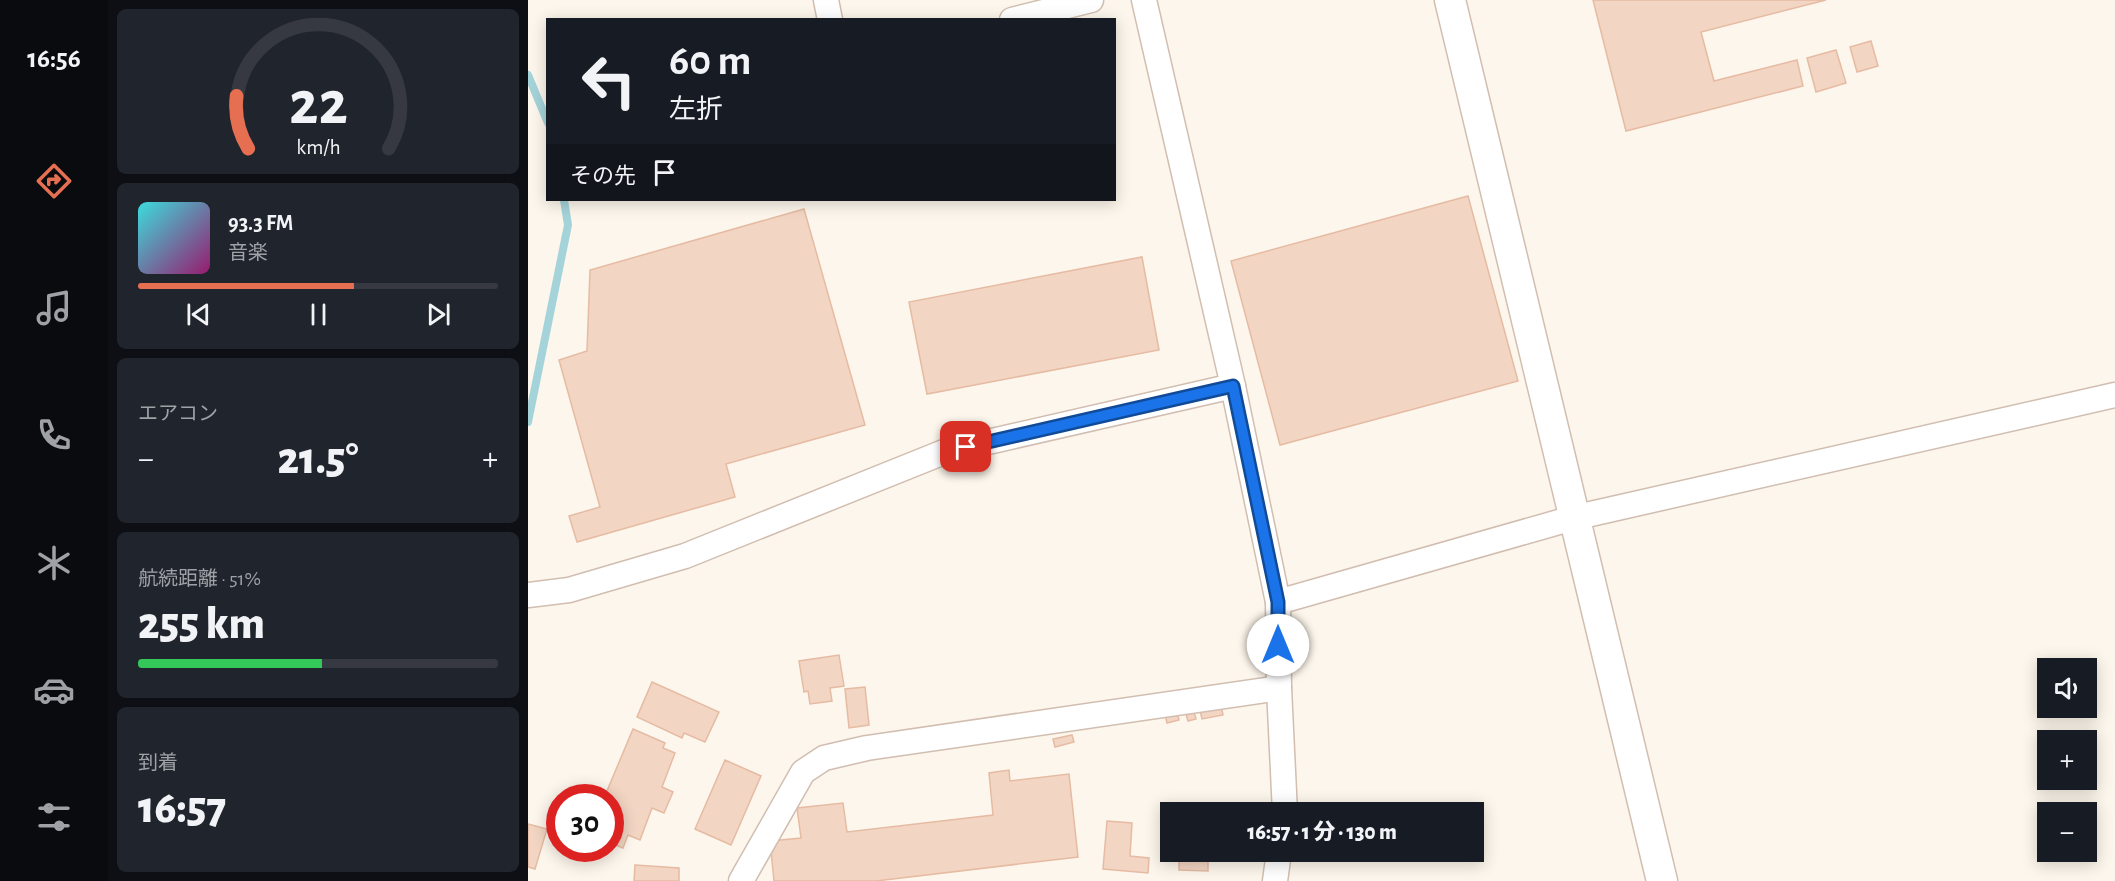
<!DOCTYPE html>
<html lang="ja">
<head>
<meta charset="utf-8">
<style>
  :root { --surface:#171b24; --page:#20242c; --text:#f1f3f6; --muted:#9ea1a6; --line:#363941; --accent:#e76f51 }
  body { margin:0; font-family:"Alegreya Sans","Noto Sans JP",sans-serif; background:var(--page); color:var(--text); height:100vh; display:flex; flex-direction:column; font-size:22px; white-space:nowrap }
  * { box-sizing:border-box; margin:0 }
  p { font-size:20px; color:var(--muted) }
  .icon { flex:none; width:33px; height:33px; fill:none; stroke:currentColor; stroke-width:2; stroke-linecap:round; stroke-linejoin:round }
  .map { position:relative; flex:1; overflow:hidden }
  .details { display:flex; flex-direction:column; gap:9px; padding:9px; background:#0d0f14; width:420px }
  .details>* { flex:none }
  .banner { position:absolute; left:18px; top:18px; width:570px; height:183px; border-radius:0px; box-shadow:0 3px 15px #0003; background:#171b24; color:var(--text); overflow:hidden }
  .fabs { position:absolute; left:1509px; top:658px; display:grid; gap:12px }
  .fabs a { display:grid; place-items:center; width:60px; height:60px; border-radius:0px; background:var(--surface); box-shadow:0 3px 15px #0003; font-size:30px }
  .speed { position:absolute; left:18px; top:784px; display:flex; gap:12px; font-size:30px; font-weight:700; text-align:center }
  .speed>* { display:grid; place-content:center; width:78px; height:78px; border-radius:50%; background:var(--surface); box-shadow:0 3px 15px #0003; line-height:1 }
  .speed .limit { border:9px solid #d22; background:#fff; color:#111 }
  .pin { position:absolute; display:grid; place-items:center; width:51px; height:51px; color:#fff; margin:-26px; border-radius:12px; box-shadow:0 3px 9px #0006 }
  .me { position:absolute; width:66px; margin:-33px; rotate:0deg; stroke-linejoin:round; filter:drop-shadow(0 0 4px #0008) }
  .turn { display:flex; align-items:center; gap:21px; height:126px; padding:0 24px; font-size:27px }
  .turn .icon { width:78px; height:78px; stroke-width:2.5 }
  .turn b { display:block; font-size:42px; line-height:51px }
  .then { display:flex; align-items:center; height:57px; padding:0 24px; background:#0003; gap:12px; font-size:22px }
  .big { font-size:45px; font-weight:800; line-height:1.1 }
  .details .card { flex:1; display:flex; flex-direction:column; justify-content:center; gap:9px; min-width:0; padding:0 21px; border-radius:9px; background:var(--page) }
  .details .dial { align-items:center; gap:0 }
  .dial svg { height:156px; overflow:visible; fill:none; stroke:var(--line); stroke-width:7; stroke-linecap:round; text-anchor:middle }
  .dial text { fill:var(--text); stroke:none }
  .song { display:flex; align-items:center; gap:18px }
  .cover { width:72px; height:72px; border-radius:9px; background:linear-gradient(135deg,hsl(180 70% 55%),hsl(320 70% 35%)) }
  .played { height:6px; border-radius:3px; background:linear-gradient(90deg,var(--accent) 60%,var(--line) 60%) }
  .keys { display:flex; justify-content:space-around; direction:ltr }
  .heat { display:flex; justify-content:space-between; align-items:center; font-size:33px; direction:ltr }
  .charge { height:9px; border-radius:4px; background:linear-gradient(90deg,#34c759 51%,var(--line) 0) }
  .trip { position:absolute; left:632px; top:802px; width:324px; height:60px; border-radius:0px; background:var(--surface); box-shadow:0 3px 15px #0003; font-weight:800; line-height:60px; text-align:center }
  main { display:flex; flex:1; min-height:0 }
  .menu { display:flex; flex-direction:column; width:108px; justify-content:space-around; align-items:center; background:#090b0e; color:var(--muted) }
  .menu .icon { width:42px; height:42px }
  .menu .active { color:var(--accent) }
  .menu b { font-size:27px; color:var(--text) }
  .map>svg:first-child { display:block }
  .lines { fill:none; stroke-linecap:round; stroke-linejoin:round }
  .stream { stroke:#a5d3da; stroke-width:8 }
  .building { fill:#f3d5c3; stroke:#e6bba3; stroke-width:1.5 }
  .minor-casing { stroke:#d1beb0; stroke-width:27 }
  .tertiary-casing { stroke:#d1beb0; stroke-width:33 }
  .minor { stroke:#fff; stroke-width:24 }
  .tertiary { stroke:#fff; stroke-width:30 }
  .route-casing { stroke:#114b97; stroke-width:15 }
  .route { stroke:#1a73e8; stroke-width:10 }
</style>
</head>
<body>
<main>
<nav class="menu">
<b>16:56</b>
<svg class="icon active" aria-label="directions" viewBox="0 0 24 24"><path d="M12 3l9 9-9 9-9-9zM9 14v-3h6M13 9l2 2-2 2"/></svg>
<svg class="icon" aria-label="music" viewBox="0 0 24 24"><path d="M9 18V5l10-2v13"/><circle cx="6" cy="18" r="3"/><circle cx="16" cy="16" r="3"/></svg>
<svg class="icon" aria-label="phone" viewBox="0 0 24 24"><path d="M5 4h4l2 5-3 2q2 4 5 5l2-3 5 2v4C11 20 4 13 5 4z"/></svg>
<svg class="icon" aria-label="climate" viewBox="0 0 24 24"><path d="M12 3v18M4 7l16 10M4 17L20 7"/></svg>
<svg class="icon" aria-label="car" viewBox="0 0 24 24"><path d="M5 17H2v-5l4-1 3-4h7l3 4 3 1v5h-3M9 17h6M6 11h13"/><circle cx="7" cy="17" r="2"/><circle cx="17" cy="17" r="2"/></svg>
<svg class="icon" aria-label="filters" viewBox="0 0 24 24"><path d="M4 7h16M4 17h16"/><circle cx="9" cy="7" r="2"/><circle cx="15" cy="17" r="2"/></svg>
</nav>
<section class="details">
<div class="card dial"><svg viewBox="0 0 100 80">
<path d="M14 69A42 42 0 1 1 86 69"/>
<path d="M14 69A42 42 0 0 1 8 42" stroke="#e76f51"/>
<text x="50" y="56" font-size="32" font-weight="700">22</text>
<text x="50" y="72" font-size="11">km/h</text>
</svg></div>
<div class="card">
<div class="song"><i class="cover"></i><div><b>93.3 FM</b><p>音楽</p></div></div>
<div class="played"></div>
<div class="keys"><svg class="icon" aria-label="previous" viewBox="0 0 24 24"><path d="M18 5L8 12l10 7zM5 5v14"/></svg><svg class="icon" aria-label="pause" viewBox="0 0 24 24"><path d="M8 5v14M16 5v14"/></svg><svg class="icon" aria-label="next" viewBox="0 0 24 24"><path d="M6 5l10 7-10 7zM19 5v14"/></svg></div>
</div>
<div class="card"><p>エアコン</p>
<div class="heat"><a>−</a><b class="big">21.5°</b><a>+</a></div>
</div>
<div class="card"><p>航続距離 · 51%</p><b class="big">255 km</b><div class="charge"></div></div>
<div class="card"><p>到着</p><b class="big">16:57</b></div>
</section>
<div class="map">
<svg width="1587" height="881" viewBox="0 0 1587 881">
  <rect width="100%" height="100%" fill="#fdf6ec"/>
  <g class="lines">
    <g class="stream">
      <polyline points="0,75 20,123"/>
      <polyline points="0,422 40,225 36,200"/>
    </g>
  </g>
  <g class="building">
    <polygon points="1065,0 1298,0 1173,32 1186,81 1269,60 1275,86 1098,131"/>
    <polygon points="1343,41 1350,66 1329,72 1322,47"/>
    <polygon points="1308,50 1318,83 1288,92 1279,58"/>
    <polygon points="940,196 990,381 752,445 703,261"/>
    <polygon points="276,209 337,425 198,464 207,497 49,542 41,516 72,507 31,360 59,351 62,270"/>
    <polygon points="614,257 631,350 399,394 381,302"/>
    <polygon points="311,655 316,686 302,688 304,701 282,704 280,691 276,692 271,661"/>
    <polygon points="124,682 191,712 177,742 156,733 154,738 109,717"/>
    <polygon points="337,687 341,725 321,728 317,689"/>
    <polygon points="693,705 695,715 674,719 672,710"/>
    <polygon points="649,712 651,720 639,723 637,714"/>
    <polygon points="666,712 668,719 660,721 658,714"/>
    <polygon points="105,729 137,743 135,748 147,753 134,787 145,792 136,813 124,808 112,840 100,835 95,848 82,843 82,798 76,798"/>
    <polygon points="544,735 546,742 527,747 525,739"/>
    <polygon points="197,760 233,776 203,845 167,829"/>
    <polygon points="481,770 482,781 541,774 550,857 348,881 246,881 242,841 273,838 269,808 315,803 319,832 465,815 461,773"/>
    <polygon points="579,821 604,823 602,856 621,858 620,873 575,869"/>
    <polygon points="0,824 19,829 7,869 0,867"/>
    <polygon points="651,858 680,859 680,871 651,870"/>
    <polygon points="107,865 151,868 151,881 106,881"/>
  </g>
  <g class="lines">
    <g class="minor-casing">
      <g id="minor">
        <polyline points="298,0 302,20"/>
        <polyline points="616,0 705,386 750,602 751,688 757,813"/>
        <polyline points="484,20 563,0"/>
        <polyline points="0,595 41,590 157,556 416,452 705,386"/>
        <polyline points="750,602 1045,518 1587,395"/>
        <polyline points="213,881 275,772 296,758 339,748 751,688"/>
        <polyline points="747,881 751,852"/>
      </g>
    </g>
    <g class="tertiary-casing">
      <polyline id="tertiary" points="922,0 1134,881"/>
    </g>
    <use href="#minor" class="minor"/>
    <use href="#tertiary" class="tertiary"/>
  </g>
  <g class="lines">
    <g class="route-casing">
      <polyline id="route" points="438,447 705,386 750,602 750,645"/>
    </g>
    <use href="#route" class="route"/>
  </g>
</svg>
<div class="fabs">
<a><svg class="icon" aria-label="sound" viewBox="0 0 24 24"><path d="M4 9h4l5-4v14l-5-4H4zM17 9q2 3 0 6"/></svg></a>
<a>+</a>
<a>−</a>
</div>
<div class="speed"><div class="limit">30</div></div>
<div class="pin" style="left:438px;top:447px;background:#d93025"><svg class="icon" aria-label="arrive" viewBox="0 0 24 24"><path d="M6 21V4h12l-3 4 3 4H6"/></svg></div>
<svg class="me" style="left:750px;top:645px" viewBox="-20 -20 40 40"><circle r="19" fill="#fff"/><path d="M0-13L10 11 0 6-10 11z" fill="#1a73e8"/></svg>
<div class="trip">16:57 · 1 分 · 130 m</div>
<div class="banner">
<div class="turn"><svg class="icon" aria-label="left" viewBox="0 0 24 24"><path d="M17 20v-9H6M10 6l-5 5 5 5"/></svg><div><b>60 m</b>左折</div></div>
<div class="then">その先<svg class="icon" aria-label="arrive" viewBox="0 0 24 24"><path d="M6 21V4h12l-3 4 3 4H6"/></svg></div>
</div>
</div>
</main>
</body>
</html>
